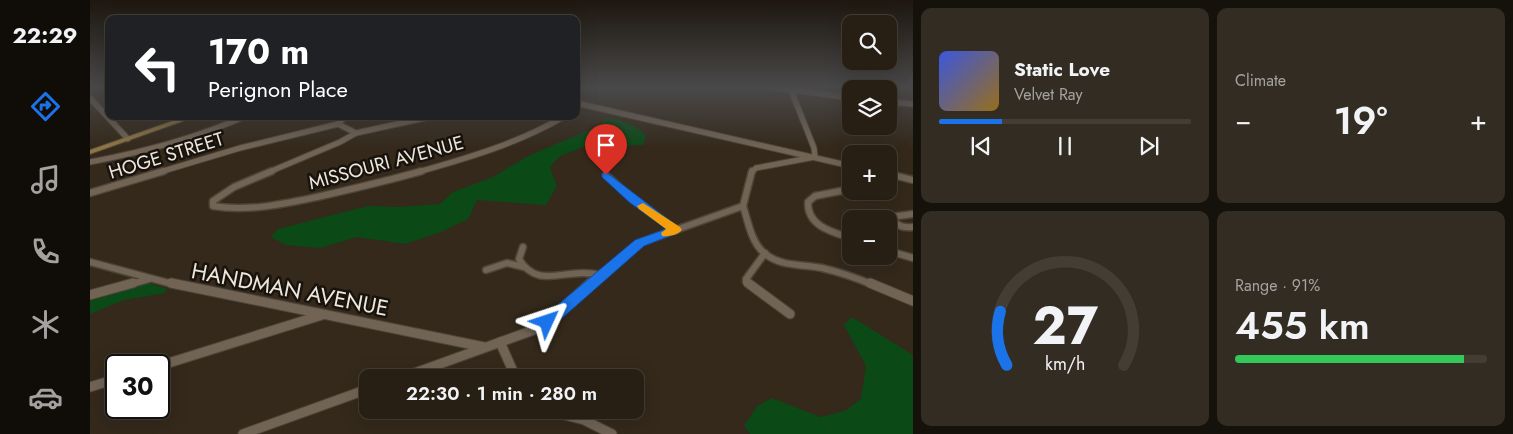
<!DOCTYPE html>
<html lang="en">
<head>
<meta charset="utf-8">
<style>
  :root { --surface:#271f14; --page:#332c22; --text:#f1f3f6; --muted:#a4a2a0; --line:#433d34; --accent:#1a73e8 }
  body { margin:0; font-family:Jost,sans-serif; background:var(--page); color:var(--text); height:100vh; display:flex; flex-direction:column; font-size:19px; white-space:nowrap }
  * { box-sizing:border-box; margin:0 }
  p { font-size:16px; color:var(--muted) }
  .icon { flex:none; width:28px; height:28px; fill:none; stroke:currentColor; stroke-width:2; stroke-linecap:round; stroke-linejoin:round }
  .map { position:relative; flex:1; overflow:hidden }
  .drawer { display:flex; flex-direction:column; gap:8px; padding:8px; background:#15110b; width:600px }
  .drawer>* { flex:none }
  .hud { position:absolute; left:15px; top:15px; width:475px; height:105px; border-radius:10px; box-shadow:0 5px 20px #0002,0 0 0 1px var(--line); background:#202124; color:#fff; overflow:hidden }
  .fabs { position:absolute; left:752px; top:15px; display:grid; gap:10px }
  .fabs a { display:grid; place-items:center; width:55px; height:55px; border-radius:10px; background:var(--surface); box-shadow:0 5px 20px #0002,0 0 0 1px var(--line); font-size:25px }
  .speed { position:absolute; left:15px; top:354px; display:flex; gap:10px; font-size:25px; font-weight:700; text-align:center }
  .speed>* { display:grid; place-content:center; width:65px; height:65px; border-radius:50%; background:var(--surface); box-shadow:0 5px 20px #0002,0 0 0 1px var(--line); line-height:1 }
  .speed .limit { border:2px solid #111; border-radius:8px; background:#fff; color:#111 }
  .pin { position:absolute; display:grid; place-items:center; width:42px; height:42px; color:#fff; margin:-51px -21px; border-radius:50% 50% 50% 0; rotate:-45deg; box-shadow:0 0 5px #0007 }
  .pin .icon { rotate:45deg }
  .me { position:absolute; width:55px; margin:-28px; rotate:48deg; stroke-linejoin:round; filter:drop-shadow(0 0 4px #0008) }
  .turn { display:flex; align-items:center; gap:18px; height:105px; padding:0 20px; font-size:22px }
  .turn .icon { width:65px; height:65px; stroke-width:2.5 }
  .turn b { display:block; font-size:35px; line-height:42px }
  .big { font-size:38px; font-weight:600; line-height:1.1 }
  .drawer .widget { flex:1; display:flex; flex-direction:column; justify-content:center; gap:8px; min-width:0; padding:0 18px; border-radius:10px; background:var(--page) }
  .drawer .dial { align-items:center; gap:0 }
  .dial svg { height:130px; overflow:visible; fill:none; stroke:var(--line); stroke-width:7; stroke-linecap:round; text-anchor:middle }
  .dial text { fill:var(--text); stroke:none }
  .song { display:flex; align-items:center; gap:15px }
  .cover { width:60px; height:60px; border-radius:8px; background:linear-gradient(135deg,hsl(230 70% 55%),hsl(40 70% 35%)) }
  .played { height:5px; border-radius:2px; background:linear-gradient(90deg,var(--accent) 25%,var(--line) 25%) }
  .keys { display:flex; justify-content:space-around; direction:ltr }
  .heat { display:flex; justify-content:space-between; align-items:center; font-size:28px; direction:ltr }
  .charge { height:8px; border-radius:4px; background:linear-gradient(90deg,#34c759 91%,var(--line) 0) }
  .drawer .tiles { flex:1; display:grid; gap:8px; grid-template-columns:repeat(2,1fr) }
  .trip { position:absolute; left:269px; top:369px; width:285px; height:50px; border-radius:10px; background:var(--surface); box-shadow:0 5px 20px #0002,0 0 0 1px var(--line); font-weight:600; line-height:50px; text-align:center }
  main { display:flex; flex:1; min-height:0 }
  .menu { display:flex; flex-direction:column; width:90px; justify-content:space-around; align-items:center; background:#100c08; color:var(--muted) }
  .menu .icon { width:35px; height:35px }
  .menu .current { color:var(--accent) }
  .menu b { font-size:22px; color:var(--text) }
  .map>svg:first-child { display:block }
  .green { fill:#0b4917 }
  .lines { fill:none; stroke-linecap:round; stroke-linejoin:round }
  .minor-far2-casing { stroke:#4e4539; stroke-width:7 }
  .minor-far1-casing { stroke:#4e4539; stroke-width:9 }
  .minor-casing { stroke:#4e4539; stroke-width:11 }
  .major-casing { stroke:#4e4539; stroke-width:2 }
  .minor-far2 { stroke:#716455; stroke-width:5 }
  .minor-far1 { stroke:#716455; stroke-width:6 }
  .minor { stroke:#716455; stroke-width:9 }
  .major { fill:#907544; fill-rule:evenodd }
  .route { fill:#1a73e8; stroke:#114b97 }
  .slow { fill:#f59e0b }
  .labels { text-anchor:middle; stroke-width:5; stroke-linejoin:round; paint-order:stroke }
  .street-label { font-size:19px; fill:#eee7de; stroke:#18130d }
  .near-street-label { font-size:22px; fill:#eee7de; stroke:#18130d }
</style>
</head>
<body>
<main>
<nav class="menu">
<b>22:29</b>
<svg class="icon current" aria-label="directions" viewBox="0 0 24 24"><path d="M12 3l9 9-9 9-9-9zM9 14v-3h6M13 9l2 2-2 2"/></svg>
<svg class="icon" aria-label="music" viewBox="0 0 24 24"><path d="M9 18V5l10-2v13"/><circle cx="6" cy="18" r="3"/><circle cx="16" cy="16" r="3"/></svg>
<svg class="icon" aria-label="phone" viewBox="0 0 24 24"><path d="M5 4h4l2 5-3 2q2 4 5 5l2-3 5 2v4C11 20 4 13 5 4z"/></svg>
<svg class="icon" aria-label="climate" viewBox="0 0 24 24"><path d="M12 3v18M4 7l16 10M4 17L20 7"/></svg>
<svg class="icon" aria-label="car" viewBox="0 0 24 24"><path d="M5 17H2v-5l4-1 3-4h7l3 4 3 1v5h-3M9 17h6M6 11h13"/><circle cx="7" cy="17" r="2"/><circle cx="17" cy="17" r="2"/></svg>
</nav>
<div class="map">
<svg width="823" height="434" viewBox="0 0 823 434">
  <rect width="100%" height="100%" fill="#34291b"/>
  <g class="green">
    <path d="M515 118C530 119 547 124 556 136L553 145 524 146 504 143 470 156 460 167 467 186 456 205 387 200 378 219 351 232 315 244 267 237 230 248 196 245 181 237 188 229 278 206 310 207 350 204 363 192 403 177 438 156 508 126Z"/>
    <polygon points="59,283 77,289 75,293 34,300 0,314 0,301"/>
    <polygon points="762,317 823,355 823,434 660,434 654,426 667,406 682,398 730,417 755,411 771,399 776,366 754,325"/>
  </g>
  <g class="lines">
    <g class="minor-far2-casing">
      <g id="minor-far2">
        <polyline points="682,87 761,98"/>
        <polyline points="0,98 38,139"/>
        <polyline points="799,102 823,104"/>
        <polyline points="486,103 761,166"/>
        <polyline points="248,124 266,133 344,116"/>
        <polyline points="248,124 256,116"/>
        <path d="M0 162C54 152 106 138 156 116"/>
        <polyline points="70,172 150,148 248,124"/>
        <polyline points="179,172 250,142 266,133"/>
        <path d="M328 172C378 158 429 143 475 116"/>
        <polyline points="662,172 666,168 725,157 724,148 701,90"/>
      </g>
    </g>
    <g class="minor-far1-casing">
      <g id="minor-far1">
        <path d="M182 171 144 187 123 201V206C157 212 193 204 227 197 262 189 297 181 332 171"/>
        <polyline points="799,174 823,180"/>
        <polyline points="516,175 543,199 586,230"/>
        <path d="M761 189 725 196 718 202C717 226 742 232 761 238"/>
        <polyline points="0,193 74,171"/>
        <path d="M653 206C658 221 661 241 673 252 689 267 712 264 732 268 749 272 767 278 783 285"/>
        <path d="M823 214 801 217C805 226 814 228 823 227"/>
        <path d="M433 247 429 259C445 286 468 273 493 273 499 273 506 274 512 275"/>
        <polyline points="799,251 823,258"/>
        <polyline points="0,262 86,285"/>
        <polyline points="396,270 417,263 434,267"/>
        <polyline points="38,285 59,279"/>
        <polyline points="499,285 549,243 653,206 662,171"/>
        <polyline points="660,285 656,282 656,279 675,253"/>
      </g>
    </g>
    <g class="minor-casing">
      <g id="minor">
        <polyline points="81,283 394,347"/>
        <polyline points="658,283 700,314"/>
        <polyline points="780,283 823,301"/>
        <polyline points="0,295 43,283"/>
        <polyline points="410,342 426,378"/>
        <polyline points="69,366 232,315"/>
        <polyline points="311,378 452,327 500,283"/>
        <polyline points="0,387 26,379"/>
        <polyline points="455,410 494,420 522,434"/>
        <polyline points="153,434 278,389"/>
      </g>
    </g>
    <g class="major-casing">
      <polygon id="major" points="97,116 107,116 0,154 0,150"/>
    </g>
    <use href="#minor-far2" class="minor-far2"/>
    <use href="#minor-far1" class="minor-far1"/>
    <use href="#minor" class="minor"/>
    <use href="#major" class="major"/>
  </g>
  <linearGradient id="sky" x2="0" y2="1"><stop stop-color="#1d170f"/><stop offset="0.59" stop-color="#4a494a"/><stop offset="1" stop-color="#4a494a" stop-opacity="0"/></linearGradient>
  <rect width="823" height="148" fill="url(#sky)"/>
  <polygon class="route" points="516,172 592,230 590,232 554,246 462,327 457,328 452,327 450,322 452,318 545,240 576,229 539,202 512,177 512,173"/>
  <path class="slow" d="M553 203 590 227 592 230C588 235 578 237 572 236L571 233 576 229 549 209 547 206Z"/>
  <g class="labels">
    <g class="street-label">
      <text transform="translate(76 155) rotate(-17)" y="7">HOGE STREET</text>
      <text transform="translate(296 162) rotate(-15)" y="7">MISSOURI AVENUE</text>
    </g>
    <g class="near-street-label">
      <text transform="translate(200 289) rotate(11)" y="8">HANDMAN AVENUE</text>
    </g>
  </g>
</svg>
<div class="fabs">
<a><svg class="icon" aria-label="search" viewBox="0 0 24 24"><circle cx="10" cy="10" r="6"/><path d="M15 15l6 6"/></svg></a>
<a><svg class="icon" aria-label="layers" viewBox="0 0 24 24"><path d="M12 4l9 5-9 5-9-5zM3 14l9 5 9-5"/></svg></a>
<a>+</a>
<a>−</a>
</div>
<div class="speed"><div class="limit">30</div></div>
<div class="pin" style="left:516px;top:175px;background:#d93025"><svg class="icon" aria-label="arrive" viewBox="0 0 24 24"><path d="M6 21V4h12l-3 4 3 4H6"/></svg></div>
<svg class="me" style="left:457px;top:322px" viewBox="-20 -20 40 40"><path d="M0-17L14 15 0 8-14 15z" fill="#1a73e8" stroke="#fff" stroke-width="4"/></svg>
<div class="trip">22:30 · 1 min · 280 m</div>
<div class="hud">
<div class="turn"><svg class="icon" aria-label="left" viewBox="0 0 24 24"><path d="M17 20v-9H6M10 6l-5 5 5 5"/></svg><div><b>170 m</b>Perignon Place</div></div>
</div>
</div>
<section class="drawer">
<div class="tiles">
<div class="widget">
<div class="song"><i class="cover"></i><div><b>Static Love</b><p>Velvet Ray</p></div></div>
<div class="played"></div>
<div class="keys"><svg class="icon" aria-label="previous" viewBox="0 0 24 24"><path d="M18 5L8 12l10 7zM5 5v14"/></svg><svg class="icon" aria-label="pause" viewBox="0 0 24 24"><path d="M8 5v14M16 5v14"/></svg><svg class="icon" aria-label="next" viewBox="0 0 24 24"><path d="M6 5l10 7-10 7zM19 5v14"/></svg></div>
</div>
<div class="widget"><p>Climate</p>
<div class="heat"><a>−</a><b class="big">19°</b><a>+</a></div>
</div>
<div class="widget dial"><svg viewBox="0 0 100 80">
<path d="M14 69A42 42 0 1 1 86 69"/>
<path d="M14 69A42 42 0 0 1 10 36" stroke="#1a73e8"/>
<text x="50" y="56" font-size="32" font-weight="700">27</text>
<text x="50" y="72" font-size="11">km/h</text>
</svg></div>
<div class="widget"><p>Range · 91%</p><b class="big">455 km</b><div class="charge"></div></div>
</div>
</section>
</main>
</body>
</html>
